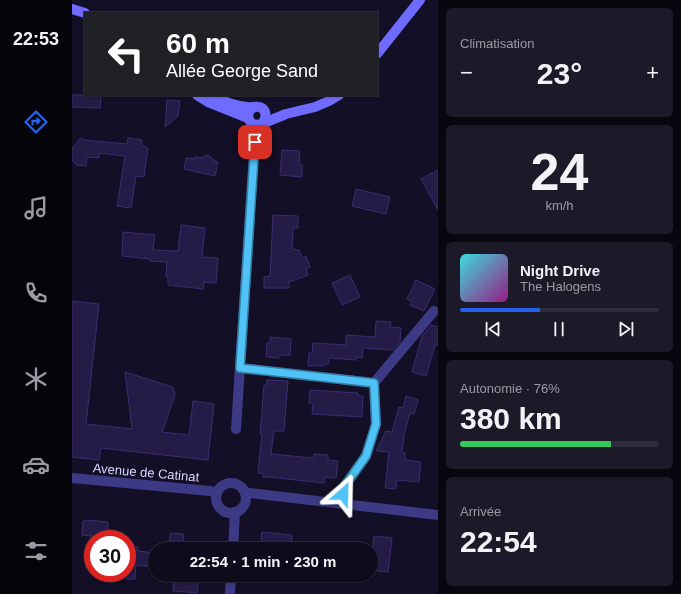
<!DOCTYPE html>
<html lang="fr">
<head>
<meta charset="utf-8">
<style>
  :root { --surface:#0e0b1c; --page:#1c1929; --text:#f1f3f6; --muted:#9b9ba3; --line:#2e2b3b; --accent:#2563eb }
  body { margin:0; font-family:Helvetica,sans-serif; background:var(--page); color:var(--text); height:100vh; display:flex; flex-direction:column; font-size:15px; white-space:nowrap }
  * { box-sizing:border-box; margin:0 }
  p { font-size:13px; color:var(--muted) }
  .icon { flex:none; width:22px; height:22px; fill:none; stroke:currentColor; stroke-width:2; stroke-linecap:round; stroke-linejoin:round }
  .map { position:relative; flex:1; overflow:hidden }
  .drawer { display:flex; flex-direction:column; gap:8px; padding:8px; background:#08060f; width:243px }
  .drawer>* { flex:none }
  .hud { position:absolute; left:12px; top:12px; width:294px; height:84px; border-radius:0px; box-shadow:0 1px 3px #0004,0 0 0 1px var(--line); background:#202124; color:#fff; overflow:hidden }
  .speed { position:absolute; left:12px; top:530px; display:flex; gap:8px; font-size:20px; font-weight:700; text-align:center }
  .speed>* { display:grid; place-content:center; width:52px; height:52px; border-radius:50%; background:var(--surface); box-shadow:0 1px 3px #0004,0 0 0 1px var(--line); line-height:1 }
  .speed .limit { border:6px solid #d22; background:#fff; color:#111 }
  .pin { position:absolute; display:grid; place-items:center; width:34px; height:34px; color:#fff; margin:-17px; border-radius:8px; box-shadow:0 2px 6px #0006 }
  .me { position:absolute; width:44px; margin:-22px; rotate:25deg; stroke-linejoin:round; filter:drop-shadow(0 0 3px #0008) }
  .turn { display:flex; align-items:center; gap:14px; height:84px; padding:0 16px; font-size:18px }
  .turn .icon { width:52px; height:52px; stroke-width:2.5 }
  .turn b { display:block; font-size:28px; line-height:34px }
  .big { font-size:30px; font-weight:700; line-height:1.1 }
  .drawer .tile { flex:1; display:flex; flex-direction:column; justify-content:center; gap:6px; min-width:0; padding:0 14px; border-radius:6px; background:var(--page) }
  .drawer .dial { align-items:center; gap:0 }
  .dial b { font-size:52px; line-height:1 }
  .song { display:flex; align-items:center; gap:12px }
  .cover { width:48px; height:48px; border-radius:6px; background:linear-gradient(135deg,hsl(180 70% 55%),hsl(310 70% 35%)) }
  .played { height:4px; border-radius:2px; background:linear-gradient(90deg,var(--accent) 40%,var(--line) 40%) }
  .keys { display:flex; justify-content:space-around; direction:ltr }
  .heat { display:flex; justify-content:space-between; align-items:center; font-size:22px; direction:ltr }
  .charge { height:6px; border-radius:3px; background:linear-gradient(90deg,#34c759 76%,var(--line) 0) }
  .trip { position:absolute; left:76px; top:542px; width:230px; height:40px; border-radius:20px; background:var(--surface); box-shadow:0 1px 3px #0004,0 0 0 1px var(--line); font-weight:700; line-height:40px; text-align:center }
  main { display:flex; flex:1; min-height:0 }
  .menu { display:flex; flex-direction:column; width:72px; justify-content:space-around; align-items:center; background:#06040b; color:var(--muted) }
  .menu .icon { width:28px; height:28px }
  .menu .current { color:var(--accent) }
  .menu b { font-size:18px; color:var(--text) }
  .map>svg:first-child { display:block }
  .building { fill:#241b47; stroke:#3b2d73 }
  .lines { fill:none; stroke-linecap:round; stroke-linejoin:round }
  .street { stroke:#3d3a85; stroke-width:10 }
  .secondary { stroke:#6f6bff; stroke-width:10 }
  .route-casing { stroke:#337fa1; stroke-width:10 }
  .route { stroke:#4fc3f7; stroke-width:7 }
  .labels { text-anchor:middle; stroke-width:4; stroke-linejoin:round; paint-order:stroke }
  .street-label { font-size:13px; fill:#d9d4ff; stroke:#130f26 }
</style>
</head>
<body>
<main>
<nav class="menu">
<b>22:53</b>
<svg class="icon current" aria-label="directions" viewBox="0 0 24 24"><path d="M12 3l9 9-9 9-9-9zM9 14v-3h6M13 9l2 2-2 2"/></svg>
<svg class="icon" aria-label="music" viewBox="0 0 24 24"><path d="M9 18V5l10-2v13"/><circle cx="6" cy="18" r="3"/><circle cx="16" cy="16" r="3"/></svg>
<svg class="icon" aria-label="phone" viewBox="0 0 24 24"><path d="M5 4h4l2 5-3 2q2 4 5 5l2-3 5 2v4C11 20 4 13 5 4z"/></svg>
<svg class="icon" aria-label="climate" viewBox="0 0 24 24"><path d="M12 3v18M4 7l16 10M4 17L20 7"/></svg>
<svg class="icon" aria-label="car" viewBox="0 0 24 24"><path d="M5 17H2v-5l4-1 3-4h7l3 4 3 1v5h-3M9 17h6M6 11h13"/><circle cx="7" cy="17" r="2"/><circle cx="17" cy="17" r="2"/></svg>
<svg class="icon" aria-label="filters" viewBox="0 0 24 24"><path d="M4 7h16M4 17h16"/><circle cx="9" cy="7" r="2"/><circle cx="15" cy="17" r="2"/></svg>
</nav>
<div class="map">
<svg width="366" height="594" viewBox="0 0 366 594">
  <rect width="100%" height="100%" fill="#130f26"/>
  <g class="building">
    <polygon points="0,95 29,95 28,108 0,107"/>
    <polygon points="95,100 108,101 106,116 93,127"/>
    <polygon points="9,138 12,140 55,144 56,138 70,140 70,146 76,148 72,177 64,176 59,208 45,206 53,156 27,153 27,158 15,157 14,166 5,165 0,160 0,148"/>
    <polygon points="210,150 228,151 227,165 230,165 230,177 208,175"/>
    <polygon points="133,155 138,156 141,160 146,162 143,176 112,169 114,158 123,159 123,157 130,158"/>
    <polygon points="366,170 366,210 349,179"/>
    <polygon points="284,189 318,197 314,214 280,206"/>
    <polygon points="201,215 226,216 226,228 221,228 220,249 227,250 230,258 234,256 238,267 234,269 236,275 217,282 217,288 192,288 192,277 198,276"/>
    <polygon points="109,225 133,228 130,257 146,258 144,283 132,282 131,289 96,285 96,277 94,277 95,262 78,261 78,259 50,256 51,232 83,235 81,250 106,251"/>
    <polygon points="278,275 288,297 270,305 260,283"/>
    <polygon points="344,280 363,289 352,311 338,305 340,302 335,299"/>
    <polygon points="0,301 27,304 14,424 60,429 53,372 101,387 103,395 90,432 117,435 121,401 142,404 136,460 29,448 27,460 0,457"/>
    <polygon points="304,321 319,322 318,327 329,328 328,342 321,350 291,348 290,358 284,357 284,360 257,358 257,364 251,364 251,366 236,366 237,353 240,353 241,343 274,345 274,335 303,337"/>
    <polygon points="359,325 366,327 366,345 363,345 354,376 340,372 350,336"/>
    <polygon points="198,337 219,339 218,355 207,355 207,358 194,357 195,343 198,342"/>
    <polygon points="195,380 216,381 212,431 202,431 199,454 241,458 242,454 256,455 256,460 266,461 264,478 253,477 252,483 196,477 191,477 192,474 186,473 190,434 188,434 192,385 195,386"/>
    <polygon points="238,390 286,393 286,396 291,396 290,417 240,414 241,404 237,403"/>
    <polygon points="334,396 346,400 342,414 338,413 332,435 330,452 333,453 333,460 349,462 347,482 325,480 324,489 313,488 317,452 304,451 314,431 320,432 327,407 331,408"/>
    <polygon points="15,520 36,522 35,536 29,535 28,537 10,535 11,521"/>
    <polygon points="190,532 220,535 219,549 188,549"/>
    <polygon points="98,533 112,534 111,549 97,549"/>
    <polygon points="302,536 320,538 316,572 299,570 299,548 301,548"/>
    <polygon points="55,546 66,547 66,551 83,553 83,567 64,565 63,579 55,579"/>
    <polygon points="102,575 127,576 125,593 101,591"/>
  </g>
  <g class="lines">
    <g class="street">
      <polyline points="168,368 302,383 304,424 294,456 274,484 269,504"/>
      <polyline points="302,383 362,311"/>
      <polyline points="164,429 183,135 189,124"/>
      <polyline points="0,478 138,491 145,493"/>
      <circle cx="159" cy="498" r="15"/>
      <polyline points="174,495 178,493 366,515"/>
      <polyline points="161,549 163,512"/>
      <polyline points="158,594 159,575"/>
    </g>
    <g class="secondary">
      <polyline points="0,9 13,13"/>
      <polyline points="305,54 348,0"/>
      <polyline points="125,95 136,102 176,118"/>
      <path d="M138 95C148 100 163 106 175 107 180 108 186 105 190 108 195 112 194 118 191 123"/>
      <polyline points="182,107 177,111 176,118 180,124 187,125 214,114 243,107 257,101 267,95"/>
    </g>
  </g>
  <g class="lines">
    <g class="route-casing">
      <polyline id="route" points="183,142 168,368 302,383 304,424 294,456 274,484 271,494"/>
    </g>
    <use href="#route" class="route"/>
  </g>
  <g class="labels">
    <g class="street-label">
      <text transform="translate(74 472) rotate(5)" y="5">Avenue de Catinat</text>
    </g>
  </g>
</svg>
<div class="speed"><div class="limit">30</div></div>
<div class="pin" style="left:183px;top:142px;background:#d93025"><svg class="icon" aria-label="arrive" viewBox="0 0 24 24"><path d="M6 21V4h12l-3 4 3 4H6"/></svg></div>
<svg class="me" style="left:271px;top:494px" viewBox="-20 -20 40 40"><path d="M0-17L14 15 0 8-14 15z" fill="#4fc3f7" stroke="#fff" stroke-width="4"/></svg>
<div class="trip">22:54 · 1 min · 230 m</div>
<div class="hud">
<div class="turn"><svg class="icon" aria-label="left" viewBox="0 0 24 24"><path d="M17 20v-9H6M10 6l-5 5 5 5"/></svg><div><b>60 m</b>Allée George Sand</div></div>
</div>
</div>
<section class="drawer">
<div class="tile"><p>Climatisation</p>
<div class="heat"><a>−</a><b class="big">23°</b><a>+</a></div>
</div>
<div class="tile dial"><b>24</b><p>km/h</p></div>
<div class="tile">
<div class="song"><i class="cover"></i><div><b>Night Drive</b><p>The Halogens</p></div></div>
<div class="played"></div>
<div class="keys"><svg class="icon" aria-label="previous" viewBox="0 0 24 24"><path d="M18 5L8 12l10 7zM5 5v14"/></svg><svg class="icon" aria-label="pause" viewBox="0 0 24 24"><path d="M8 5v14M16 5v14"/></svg><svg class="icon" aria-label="next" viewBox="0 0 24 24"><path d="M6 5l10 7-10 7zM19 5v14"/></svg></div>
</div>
<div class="tile"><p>Autonomie · 76%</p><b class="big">380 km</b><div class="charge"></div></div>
<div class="tile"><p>Arrivée</p><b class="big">22:54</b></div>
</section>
</main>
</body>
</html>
